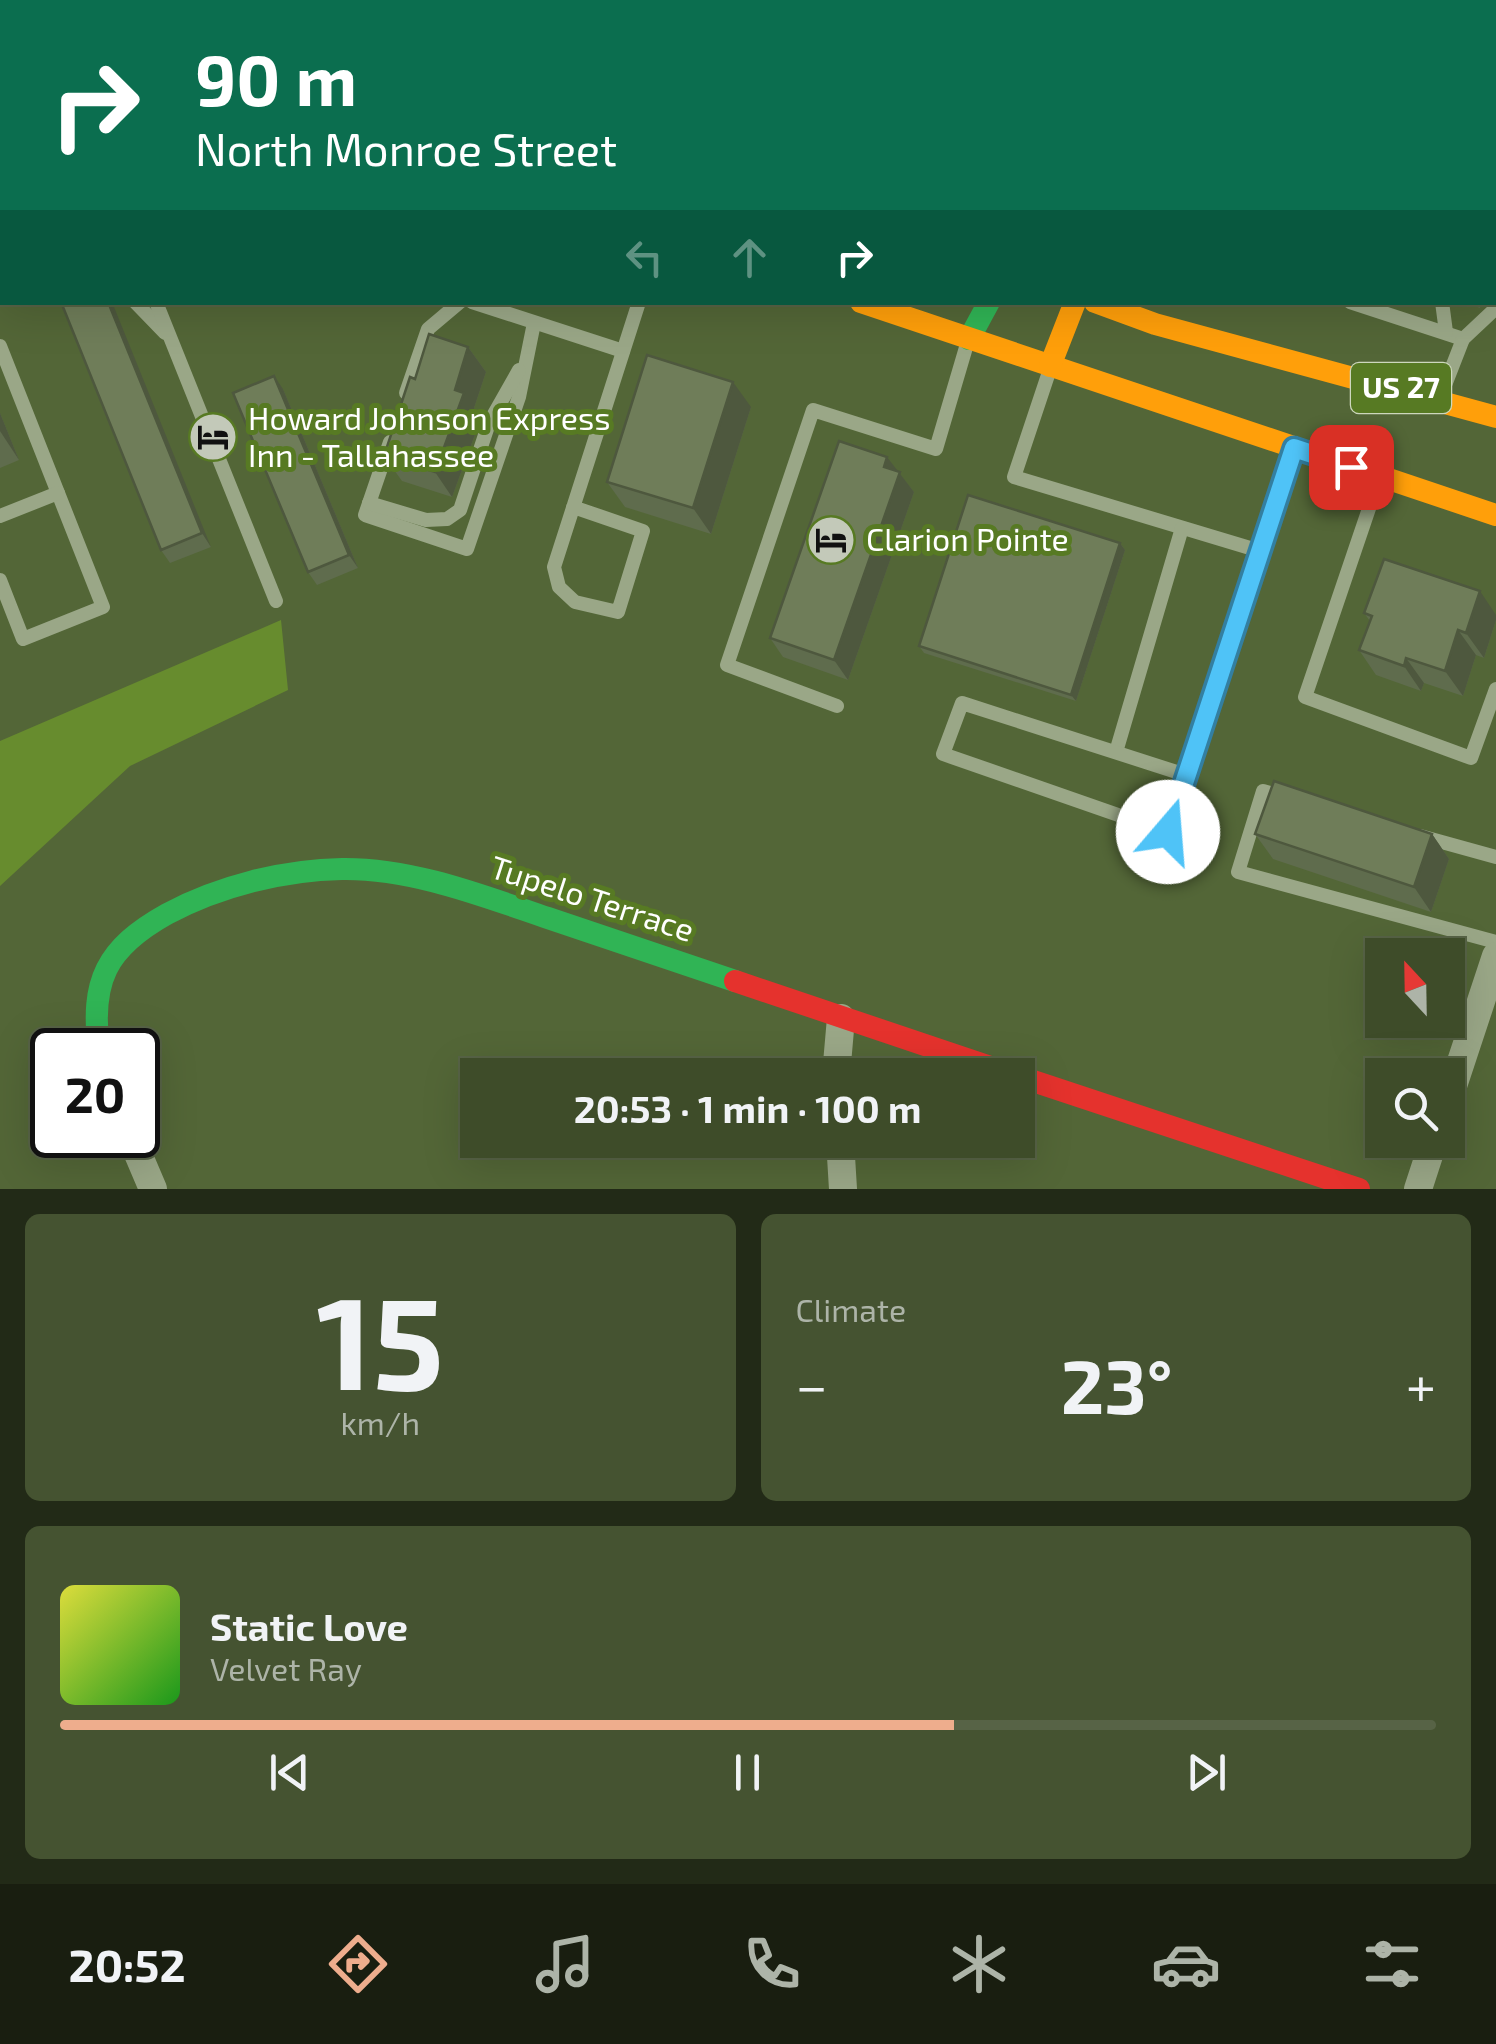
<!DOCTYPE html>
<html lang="en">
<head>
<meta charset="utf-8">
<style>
  :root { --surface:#3e4c29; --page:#455331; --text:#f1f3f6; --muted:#adb4a8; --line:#576346; --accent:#eead8d }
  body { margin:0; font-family:"Exo 2",sans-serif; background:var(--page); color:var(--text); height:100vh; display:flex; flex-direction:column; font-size:38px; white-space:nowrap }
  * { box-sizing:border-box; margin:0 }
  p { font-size:32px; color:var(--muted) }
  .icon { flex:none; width:55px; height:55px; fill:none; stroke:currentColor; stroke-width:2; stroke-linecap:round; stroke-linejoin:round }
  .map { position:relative; height:1189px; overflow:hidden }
  .details { display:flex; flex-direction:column; gap:25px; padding:25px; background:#222a17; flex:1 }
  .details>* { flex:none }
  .hud { position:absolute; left:0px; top:0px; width:1498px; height:305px; box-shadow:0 10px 40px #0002,0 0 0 2px var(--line); background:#0b6e4f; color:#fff; overflow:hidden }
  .needle { width:65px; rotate:338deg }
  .controls { position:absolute; left:1365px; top:938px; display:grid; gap:20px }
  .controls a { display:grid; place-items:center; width:100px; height:100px; border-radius:0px; background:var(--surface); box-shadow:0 10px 40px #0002,0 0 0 2px var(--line); font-size:50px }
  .speed { position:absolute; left:30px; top:1028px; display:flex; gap:20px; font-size:50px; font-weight:700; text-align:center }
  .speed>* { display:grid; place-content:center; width:130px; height:130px; border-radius:50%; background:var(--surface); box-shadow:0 10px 40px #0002,0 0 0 2px var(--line); line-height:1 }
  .speed .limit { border:5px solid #111; border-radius:15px; background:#fff; color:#111 }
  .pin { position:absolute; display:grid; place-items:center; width:85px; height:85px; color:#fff; margin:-42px; border-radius:20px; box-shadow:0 5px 15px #0006 }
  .me { position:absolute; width:110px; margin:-55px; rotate:18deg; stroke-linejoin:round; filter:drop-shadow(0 0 8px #0008) }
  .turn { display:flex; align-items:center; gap:35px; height:210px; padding:0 30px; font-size:45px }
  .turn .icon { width:130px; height:130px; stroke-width:2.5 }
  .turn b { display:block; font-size:70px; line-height:85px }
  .lanes { display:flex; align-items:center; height:95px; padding:0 30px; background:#0003; justify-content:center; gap:50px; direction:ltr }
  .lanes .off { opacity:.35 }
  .big { font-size:75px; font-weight:700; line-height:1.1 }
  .details .widget { flex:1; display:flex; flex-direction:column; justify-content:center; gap:15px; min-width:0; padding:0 35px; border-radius:15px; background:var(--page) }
  .details .dial { align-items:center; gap:0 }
  .dial b { font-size:130px; line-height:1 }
  .song { display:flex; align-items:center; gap:30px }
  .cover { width:120px; height:120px; border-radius:15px; background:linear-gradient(135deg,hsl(60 70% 55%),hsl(120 70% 35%)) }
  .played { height:10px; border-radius:5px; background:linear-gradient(90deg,var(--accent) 65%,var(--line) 65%) }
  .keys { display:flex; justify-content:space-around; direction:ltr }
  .heat { display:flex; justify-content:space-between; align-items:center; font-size:55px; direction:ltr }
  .details .tiles { flex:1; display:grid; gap:25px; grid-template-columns:1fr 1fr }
  .widget:last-child { grid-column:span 2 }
  .trip { position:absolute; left:460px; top:1058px; width:575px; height:100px; border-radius:0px; background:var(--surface); box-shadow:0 10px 40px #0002,0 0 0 2px var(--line); font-weight:700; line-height:100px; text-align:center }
  .menu { display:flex; height:160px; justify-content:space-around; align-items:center; background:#191e10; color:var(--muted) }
  .menu .icon { width:70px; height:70px }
  .menu .selected { color:var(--accent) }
  .menu b { font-size:45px; color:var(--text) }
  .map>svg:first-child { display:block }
  .green { fill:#678c2e }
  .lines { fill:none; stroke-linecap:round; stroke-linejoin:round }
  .lane { stroke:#9aa787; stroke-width:14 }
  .street { stroke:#9aa787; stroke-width:28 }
  .fast { stroke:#30b455; stroke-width:22 }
  .slow { stroke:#ff9f0a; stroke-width:22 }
  .jam { stroke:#e5322d; stroke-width:22 }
  .wall { fill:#5f6c4d }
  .shaded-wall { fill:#4e583e }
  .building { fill:#6f7d59; stroke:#4e583e; stroke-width:2.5 }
  .route-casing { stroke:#337fa1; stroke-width:25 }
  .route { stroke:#4fc3f7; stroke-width:18 }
  .labels { text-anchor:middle; stroke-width:10; stroke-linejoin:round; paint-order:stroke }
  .shield { fill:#577a23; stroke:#cdd7bd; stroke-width:2.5 }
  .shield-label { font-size:30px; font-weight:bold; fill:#fff }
  .poi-label { font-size:32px; fill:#fff; stroke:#577a23; text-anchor:start }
  .street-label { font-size:32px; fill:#fff; stroke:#577a23 }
</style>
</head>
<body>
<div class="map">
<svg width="1496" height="1189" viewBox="0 0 1496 1189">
  <rect width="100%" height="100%" fill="#536637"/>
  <polygon class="green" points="281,620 288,690 130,766 0,886 0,741"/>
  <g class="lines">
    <g class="lane">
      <polyline points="530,0 538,2"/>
      <polyline points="855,0 863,2"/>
      <polyline points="1269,0 1270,2"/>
      <polyline points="176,2 177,0"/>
      <polyline points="259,2 260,0"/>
      <polyline points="375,2 376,0"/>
      <polyline points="642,2 643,0"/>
      <polyline points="1495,244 1496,245"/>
      <polyline points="135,302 165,333"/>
      <polyline points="156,302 276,601"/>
      <polyline points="472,302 623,351"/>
      <polyline points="1350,302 1463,339"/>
      <polyline points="1442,302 1446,332"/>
      <polyline points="0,346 103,607 23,639 0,580"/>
      <polyline points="1049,372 1014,477 1260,551"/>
      <polyline points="406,393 428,329 460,302"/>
      <polyline points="1440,398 1463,339 1496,308"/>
      <polyline points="390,442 365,515 467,549 519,397 534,323"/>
      <polyline points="1378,482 1305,697 1471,758 1496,689"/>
      <polyline points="369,503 426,520 447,519 460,510 489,423 519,370"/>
      <polyline points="573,507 643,531 618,612 575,602 559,587 554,567 639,302"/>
      <polyline points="0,516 58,493"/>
      <polyline points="837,706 727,665 813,410 936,449 967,344"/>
      <polyline points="1116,752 1182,528"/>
      <polyline points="1186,775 962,703 943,754 1167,832 1292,453"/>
      <polyline points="1284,797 1263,791 1238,872 1496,942"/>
      <polyline points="1420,836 1496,857"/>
    </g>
    <g class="street">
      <polyline points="836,1075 841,1018"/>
      <polyline points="1448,1101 1496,956"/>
      <polyline points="130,1135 153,1189"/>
      <polyline points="840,1140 843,1189"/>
      <polyline points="1418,1189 1434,1140"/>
    </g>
    <g class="fast">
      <polyline points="114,0 123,2"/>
      <polyline points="969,339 989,302"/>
      <path d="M99 1050C90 981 106 948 167 914 219 886 284 870 342 869 412 868 483 896 548 918 611 939 673 960 735 981"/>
    </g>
    <g class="slow">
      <polyline points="861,302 1496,515"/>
      <polyline points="1095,302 1155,324 1496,417"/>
      <polyline points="1050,366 1075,302"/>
    </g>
    <g class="jam">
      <polyline points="0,35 2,36"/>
      <polyline points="735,981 1014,1075"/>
      <polyline points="1018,1076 1359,1189"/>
    </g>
  </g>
  <g class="wall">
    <polygon points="61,302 211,547 170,563 161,550"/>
    <polygon points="1464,302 1479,302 1480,308"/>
    <polygon points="468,347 486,372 474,408 481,418 452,497 402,481 384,456"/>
    <polygon points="283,389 358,568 317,585 308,572"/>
    <polygon points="751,407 711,534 625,507 607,482"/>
    <polygon points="0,413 19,460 0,468"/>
    <polygon points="897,471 914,492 848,680 783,657 770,638"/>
    <polygon points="1120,543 1125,550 1076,701 924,653 919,646"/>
    <polygon points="1364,613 1496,615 1496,620 1484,658 1476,655 1463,696 1424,683 1421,691 1376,675 1359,650 1370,621"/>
    <polygon points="1255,834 1432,834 1449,859 1431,912 1273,859"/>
  </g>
  <g class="shaded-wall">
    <polygon points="108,302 112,302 211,547 202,533"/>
    <polygon points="468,347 486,372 474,408 481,418 452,497 435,472 455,390"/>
    <polygon points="274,376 283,389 358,568 349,555"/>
    <polygon points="733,382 751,407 711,534 693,508"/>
    <polygon points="0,413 19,460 0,431"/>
    <polygon points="887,457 914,492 848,680 834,660"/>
    <polygon points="1120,543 1125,550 1076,701 1071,695"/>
    <polygon points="1480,591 1496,615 1496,620 1484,658 1466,633"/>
    <polygon points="1458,630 1476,655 1463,696 1445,671"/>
    <polygon points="1406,658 1424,683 1421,691 1404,666"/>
    <polygon points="1432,834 1449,859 1431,912 1414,887"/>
  </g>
  <g class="building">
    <polygon points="1142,0 1224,0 1223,2 1141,2"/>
    <polygon points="1495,69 1496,70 1496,167 1495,166"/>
    <polygon points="61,302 108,302 202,533 161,550"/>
    <polygon points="429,334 468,347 455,390 464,393 435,472 384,456 410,377 415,379"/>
    <polygon points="647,355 733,382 693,508 607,482"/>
    <polygon points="274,376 349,555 308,572 233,393"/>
    <polygon points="839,441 887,457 884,467 900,472 834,660 770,638"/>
    <polygon points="968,495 1120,543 1071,695 919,646"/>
    <polygon points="1384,559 1480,591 1466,633 1458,630 1445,671 1406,658 1404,666 1359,650 1372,616 1364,613"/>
    <polygon points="1274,781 1432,834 1414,887 1255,834"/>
  </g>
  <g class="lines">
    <g class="route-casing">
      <polyline id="route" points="1168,832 1294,448 1351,467"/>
    </g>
    <use href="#route" class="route"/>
  </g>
  <defs>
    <g id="hotel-disc" transform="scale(2.5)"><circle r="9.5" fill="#c3c9b9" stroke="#577a23"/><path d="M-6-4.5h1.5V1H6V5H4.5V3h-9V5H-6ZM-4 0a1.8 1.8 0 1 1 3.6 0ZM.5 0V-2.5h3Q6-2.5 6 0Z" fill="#111"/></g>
  </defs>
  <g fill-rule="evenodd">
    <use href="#hotel-disc" x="213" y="437"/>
    <use href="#hotel-disc" x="831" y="540"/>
  </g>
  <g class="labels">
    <rect class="shield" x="1351" y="363" width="100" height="50" rx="8"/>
    <g class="shield-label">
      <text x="1401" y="398">US 27</text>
    </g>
    <g class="poi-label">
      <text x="248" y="430">Howard Johnson Express<tspan x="248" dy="37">Inn - Tallahassee</tspan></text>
      <text x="866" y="551">Clarion Pointe</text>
    </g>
    <g class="street-label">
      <text transform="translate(592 899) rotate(18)" y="11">Tupelo Terrace</text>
    </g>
  </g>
</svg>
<div class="controls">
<a><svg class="needle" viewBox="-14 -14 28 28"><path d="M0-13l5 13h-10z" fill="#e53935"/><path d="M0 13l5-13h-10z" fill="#adb4a8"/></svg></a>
<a><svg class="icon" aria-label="search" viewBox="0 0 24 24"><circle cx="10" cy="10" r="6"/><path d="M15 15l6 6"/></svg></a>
</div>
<div class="speed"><div class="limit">20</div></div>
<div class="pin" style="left:1351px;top:467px;background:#d93025"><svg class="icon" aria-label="arrive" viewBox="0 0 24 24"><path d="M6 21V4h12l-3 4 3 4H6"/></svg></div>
<svg class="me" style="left:1168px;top:832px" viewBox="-20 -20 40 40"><circle r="19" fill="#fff"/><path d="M0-13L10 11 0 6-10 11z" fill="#4fc3f7"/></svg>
<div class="trip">20:53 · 1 min · 100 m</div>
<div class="hud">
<div class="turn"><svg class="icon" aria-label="right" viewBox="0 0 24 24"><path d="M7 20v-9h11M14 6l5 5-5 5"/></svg><div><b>90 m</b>North Monroe Street</div></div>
<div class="lanes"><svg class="icon off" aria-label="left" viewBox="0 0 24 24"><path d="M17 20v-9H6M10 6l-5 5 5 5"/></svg><svg class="icon off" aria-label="ahead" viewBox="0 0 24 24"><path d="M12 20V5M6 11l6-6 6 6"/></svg><svg class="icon" aria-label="right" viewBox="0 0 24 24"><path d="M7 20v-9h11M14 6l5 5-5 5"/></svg></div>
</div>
</div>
<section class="details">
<div class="tiles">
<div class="widget dial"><b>15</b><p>km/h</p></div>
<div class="widget"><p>Climate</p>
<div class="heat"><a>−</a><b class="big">23°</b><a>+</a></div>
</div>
<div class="widget">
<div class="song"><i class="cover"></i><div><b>Static Love</b><p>Velvet Ray</p></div></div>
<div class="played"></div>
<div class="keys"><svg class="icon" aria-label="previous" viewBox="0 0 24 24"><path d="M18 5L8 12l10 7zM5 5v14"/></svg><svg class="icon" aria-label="pause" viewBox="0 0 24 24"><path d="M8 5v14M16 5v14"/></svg><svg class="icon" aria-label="next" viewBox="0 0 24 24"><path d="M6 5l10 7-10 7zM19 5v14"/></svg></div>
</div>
</div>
</section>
<nav class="menu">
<b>20:52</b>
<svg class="icon selected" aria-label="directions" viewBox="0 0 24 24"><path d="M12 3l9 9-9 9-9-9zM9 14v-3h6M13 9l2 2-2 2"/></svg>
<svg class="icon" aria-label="music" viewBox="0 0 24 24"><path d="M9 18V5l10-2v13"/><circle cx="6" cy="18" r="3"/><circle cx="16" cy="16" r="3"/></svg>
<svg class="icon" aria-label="phone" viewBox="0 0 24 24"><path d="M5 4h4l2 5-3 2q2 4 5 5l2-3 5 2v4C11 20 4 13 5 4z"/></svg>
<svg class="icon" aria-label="climate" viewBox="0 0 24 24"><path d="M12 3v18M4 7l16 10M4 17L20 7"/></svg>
<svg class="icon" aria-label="car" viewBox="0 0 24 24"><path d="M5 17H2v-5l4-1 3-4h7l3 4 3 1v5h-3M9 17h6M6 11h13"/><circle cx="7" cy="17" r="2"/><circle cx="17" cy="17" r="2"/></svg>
<svg class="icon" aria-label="filters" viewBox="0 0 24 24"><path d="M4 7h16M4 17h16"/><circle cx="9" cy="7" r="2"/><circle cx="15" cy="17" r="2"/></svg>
</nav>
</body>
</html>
